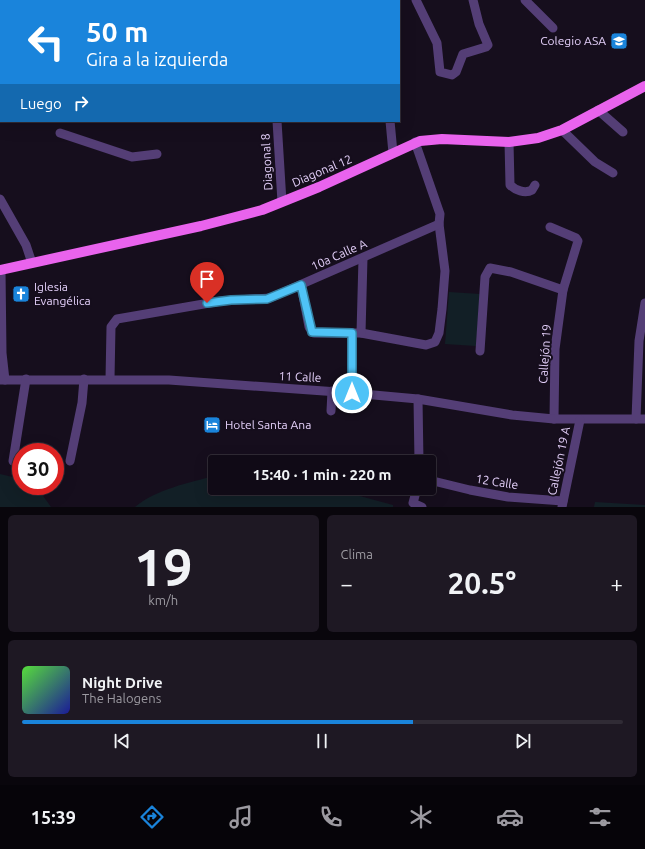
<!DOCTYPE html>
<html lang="es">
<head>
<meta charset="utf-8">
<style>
  :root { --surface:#100a16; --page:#1e1823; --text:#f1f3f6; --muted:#9c9aa1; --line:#302b35; --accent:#1a84db }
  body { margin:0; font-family:Ubuntu,sans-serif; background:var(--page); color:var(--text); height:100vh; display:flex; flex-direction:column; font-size:15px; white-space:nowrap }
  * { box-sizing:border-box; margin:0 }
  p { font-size:13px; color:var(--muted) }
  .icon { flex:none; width:22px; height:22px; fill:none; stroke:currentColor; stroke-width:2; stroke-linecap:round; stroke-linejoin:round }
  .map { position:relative; height:507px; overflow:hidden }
  .drawer { display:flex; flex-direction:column; gap:8px; padding:8px; background:#09060c; flex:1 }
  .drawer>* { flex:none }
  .top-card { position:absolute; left:0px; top:0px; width:400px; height:122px; box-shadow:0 4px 16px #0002,0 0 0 1px var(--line); background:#1a84db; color:#fff; overflow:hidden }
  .speed { position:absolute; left:12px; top:443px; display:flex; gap:8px; font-size:20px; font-weight:700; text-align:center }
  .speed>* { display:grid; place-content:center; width:52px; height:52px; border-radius:50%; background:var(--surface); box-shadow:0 4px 16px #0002,0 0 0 1px var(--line); line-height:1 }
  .speed .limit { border:6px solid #d22; background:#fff; color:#111 }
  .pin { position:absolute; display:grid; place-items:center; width:34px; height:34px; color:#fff; margin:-41px -17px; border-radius:50% 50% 50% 0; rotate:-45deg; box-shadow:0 0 4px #0007 }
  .pin .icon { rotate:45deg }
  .me { position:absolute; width:44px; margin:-22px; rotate:0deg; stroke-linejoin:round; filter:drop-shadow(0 0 3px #0008) }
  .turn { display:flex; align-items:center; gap:14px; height:84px; padding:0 20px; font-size:18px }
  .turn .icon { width:52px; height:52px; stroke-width:2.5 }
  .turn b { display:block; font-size:28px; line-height:34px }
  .then { display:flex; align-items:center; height:38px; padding:0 20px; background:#0003; gap:8px; font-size:15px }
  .big { font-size:30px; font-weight:700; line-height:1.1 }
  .drawer .tile { flex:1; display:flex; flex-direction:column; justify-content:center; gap:6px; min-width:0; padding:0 14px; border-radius:6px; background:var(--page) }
  .drawer .dial { align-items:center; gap:0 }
  .dial b { font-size:52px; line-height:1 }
  .song { display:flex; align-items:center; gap:12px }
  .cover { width:48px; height:48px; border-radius:6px; background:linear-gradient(135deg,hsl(110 70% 55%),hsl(240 70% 35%)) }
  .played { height:4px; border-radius:2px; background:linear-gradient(90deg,var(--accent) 65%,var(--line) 65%) }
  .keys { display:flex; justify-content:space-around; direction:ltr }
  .heat { display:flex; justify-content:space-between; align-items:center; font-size:22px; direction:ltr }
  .drawer .tiles { flex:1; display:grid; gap:8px; grid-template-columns:1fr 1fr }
  .tile:last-child { grid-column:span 2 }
  .trip { position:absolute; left:208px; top:455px; width:228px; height:40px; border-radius:4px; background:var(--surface); box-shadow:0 4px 16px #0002,0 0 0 1px var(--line); font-weight:700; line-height:40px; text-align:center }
  .tab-bar { display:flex; height:64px; justify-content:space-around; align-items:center; background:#060409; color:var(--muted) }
  .tab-bar .icon { width:28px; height:28px }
  .tab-bar .selected { color:var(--accent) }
  .tab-bar b { font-size:18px; color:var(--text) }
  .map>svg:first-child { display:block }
  .green { fill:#121f26 }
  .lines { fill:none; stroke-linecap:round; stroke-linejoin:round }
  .minor { stroke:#543e76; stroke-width:9 }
  .major { stroke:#e963ed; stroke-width:10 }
  .route-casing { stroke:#337fa1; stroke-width:10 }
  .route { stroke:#4fc3f7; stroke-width:7 }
  .labels { text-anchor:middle; stroke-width:4; stroke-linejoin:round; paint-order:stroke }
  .poi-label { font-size:12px; fill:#e3cff9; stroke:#160e1d; text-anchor:start }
  .street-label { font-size:12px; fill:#e3cff9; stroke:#160e1d }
</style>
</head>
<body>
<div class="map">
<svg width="645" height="507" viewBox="0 0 645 507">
  <rect width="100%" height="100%" fill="#160e1d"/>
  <g class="green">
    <polygon points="449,292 480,294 476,346 445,344"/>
    <polygon points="0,474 21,479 21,486 36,486 51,507 0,507"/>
    <path d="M215 476V488H330L393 505V507H135C155 490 190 482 215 476Z"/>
    <polygon points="595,502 645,505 645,507 594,507"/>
  </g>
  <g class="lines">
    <g class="minor">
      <polyline points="273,0 273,1"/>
      <polyline points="380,0 380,1"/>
      <polyline points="416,0 437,43 440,72 452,75 456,72 463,54 486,47 488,45 479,24 473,0"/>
      <polyline points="525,0 553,28"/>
      <polyline points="43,1 43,0"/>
      <polyline points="82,1 82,0"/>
      <polyline points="0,10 1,5"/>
      <polyline points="0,23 1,24"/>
      <polyline points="0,110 1,101"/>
      <polyline points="598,110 623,132"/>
      <polyline points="277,121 282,202"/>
      <polyline points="390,121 393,153"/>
      <polyline points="562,130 595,162 613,173"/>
      <polyline points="60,133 132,157 157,154"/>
      <path d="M509 142 510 185C515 190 525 194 532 190L535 185"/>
      <polyline points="0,199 26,245 32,263"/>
      <polyline points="550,227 576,238 578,241 563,290 555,349 554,419"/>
      <polyline points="1,270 2,353 5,380"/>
      <polyline points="301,285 309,327 314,333 361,333 426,345 435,342 439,333 442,309 445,271 439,224 440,214 415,142"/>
      <polyline points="352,333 352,393"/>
      <polyline points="361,333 363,258"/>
      <polyline points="480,351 485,277 490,268 511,272 563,290"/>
      <polyline points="110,379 111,327 117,319 221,301 270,298 439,224"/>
      <polyline points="0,380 169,380 352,393 418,399 512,415 554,419 645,419"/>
      <polyline points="418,399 419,462"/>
      <polyline points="331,411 332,391"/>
      <polyline points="636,419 639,341 645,303"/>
      <polyline points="13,461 26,379"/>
      <polyline points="70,461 82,403 84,379"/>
      <polyline points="429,480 470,490 508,497 563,501"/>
      <polyline points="417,488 413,503 422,507"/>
      <polyline points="562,507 580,420"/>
    </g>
    <polyline class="major" points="0,270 201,226 262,210 319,187 420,141 442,139 509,142 538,138 562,130 645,86"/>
  </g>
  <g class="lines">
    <g class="route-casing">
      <polyline id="route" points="207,303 231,300 267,299 301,285 312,332 352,333 352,393"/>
    </g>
    <use href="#route" class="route"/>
  </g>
  <defs>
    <g id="school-square" transform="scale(0.9)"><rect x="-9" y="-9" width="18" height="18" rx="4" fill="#1a84db" stroke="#160e1d"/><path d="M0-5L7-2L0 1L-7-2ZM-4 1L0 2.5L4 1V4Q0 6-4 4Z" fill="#fff"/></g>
    <g id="church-square" transform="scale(0.9)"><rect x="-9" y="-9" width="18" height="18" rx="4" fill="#1a84db" stroke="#160e1d"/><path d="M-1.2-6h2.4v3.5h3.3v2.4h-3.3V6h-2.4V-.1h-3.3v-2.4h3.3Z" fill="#fff"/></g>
    <g id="hotel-square" transform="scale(0.9)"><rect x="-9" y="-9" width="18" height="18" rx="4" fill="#1a84db" stroke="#160e1d"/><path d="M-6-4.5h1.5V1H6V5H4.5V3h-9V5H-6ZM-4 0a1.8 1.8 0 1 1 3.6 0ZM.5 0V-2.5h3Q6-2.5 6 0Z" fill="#fff"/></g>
  </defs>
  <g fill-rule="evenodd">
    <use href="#school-square" x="619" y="41"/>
    <use href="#church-square" x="21" y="294"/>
    <use href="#hotel-square" x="212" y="425"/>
  </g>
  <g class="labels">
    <g class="poi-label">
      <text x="606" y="45" text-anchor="end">Colegio ASA</text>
      <text x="34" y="291">Iglesia<tspan x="34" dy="14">Evangélica</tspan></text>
      <text x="225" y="429">Hotel Santa Ana</text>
    </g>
    <g class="street-label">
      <text transform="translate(267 162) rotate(-93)" y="4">Diagonal 8</text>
      <text transform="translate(322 171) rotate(-23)" y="4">Diagonal 12</text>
      <text transform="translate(339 255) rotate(-24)" y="4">10a Calle A</text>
      <text transform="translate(545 354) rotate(-86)" y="4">Callejón 19</text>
      <text transform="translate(300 377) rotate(3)" y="4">11 Calle</text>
      <text transform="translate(559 461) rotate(-78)" y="4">Callejón 19 A</text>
      <text transform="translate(497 482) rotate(9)" y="4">12 Calle</text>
    </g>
  </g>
</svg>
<div class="speed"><div class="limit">30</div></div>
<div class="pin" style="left:207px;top:303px;background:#d93025"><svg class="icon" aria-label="arrive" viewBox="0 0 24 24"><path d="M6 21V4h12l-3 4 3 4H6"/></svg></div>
<svg class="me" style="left:352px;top:393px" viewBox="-20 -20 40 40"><circle r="17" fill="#4fc3f7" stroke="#fff" stroke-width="3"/><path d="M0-11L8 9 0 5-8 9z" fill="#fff"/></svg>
<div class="trip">15:40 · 1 min · 220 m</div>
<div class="top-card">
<div class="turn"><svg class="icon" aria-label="left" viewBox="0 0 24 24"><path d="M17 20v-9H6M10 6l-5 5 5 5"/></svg><div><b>50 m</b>Gira a la izquierda</div></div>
<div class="then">Luego<svg class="icon" aria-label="right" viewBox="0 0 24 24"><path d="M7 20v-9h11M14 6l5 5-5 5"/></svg></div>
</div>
</div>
<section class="drawer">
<div class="tiles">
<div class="tile dial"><b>19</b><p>km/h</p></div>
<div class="tile"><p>Clima</p>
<div class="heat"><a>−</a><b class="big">20.5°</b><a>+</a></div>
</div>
<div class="tile">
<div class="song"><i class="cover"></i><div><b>Night Drive</b><p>The Halogens</p></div></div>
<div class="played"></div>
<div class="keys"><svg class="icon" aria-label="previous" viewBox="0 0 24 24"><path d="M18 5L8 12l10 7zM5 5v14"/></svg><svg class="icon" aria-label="pause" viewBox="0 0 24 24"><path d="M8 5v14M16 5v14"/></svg><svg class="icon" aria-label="next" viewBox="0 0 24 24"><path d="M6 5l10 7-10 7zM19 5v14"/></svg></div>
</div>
</div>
</section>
<nav class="tab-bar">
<b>15:39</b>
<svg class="icon selected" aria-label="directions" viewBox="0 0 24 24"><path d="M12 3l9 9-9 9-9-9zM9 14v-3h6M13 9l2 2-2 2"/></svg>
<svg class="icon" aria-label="music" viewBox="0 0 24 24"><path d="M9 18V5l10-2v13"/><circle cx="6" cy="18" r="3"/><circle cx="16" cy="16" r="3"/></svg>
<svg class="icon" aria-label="phone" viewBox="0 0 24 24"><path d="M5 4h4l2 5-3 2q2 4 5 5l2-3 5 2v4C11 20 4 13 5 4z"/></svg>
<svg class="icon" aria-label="climate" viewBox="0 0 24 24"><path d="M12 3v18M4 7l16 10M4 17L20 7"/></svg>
<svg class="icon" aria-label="car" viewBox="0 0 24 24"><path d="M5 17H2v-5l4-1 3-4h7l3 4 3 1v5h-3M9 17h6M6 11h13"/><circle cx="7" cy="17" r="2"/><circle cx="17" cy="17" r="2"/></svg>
<svg class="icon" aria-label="filters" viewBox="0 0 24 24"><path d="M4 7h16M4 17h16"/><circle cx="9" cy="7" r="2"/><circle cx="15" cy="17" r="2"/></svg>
</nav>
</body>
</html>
